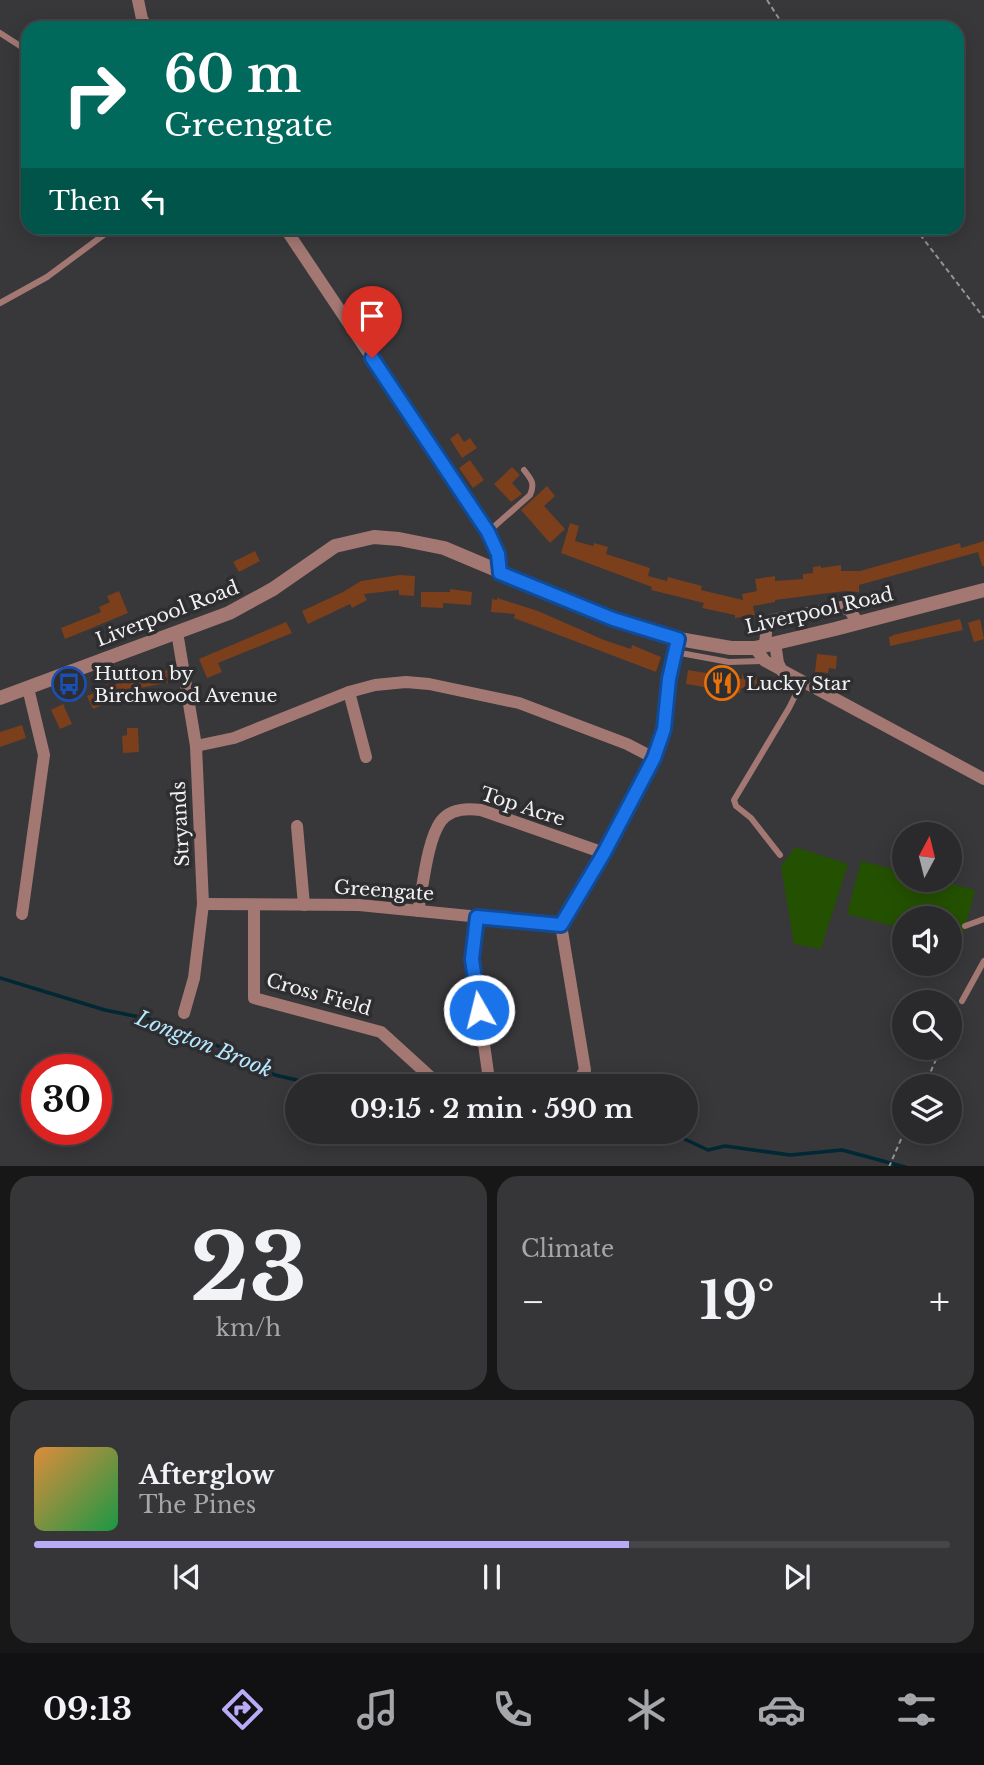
<!DOCTYPE html>
<html lang="en">
<head>
<meta charset="utf-8">
<style>
  :root { --surface:#2a292c; --page:#363538; --text:#f1f3f6; --muted:#a5a6a9; --line:#464548; --accent:#b9abf7 }
  body { margin:0; font-family:"Libre Baskerville",serif; background:var(--page); color:var(--text); height:100vh; display:flex; flex-direction:column; font-size:26px; white-space:nowrap }
  * { box-sizing:border-box; margin:0 }
  p { font-size:23px; color:var(--muted) }
  .icon { flex:none; width:38px; height:38px; fill:none; stroke:currentColor; stroke-width:2; stroke-linecap:round; stroke-linejoin:round }
  .map { position:relative; height:1166px; overflow:hidden }
  .sheet { display:flex; flex-direction:column; gap:10px; padding:10px; background:#171718; flex:1 }
  .sheet>* { flex:none }
  .guide { position:absolute; left:21px; top:21px; width:943px; height:214px; border-radius:21px; box-shadow:0 4px 18px #0003,0 0 0 2px var(--line); background:#00695c; color:#fff; overflow:hidden }
  .needle { width:46px; rotate:7deg }
  .tools { position:absolute; left:892px; top:822px; display:grid; gap:14px }
  .tools a { display:grid; place-items:center; width:70px; height:70px; border-radius:50%; background:var(--surface); box-shadow:0 4px 18px #0003,0 0 0 2px var(--line); font-size:35px }
  .speed { position:absolute; left:21px; top:1054px; display:flex; gap:14px; font-size:35px; font-weight:700; text-align:center }
  .speed>* { display:grid; place-content:center; width:91px; height:91px; border-radius:50%; background:var(--surface); box-shadow:0 4px 18px #0003,0 0 0 2px var(--line); line-height:1 }
  .speed .limit { border:10px solid #d22; background:#fff; color:#111 }
  .pin { position:absolute; display:grid; place-items:center; width:60px; height:60px; color:#fff; margin:-72px -30px; border-radius:50% 50% 50% 0; rotate:-45deg; box-shadow:0 0 7px #0007 }
  .pin .icon { rotate:45deg }
  .me { position:absolute; width:77px; margin:-38px; rotate:352deg; stroke-linejoin:round; filter:drop-shadow(0 0 5px #0008) }
  .turn { display:flex; align-items:center; gap:24px; height:147px; padding:0 28px; font-size:32px }
  .turn .icon { width:91px; height:91px; stroke-width:2.5 }
  .turn b { display:block; font-size:49px; line-height:60px }
  .then { display:flex; align-items:center; height:66px; padding:0 28px; background:#0003; gap:14px; font-size:26px }
  .big { font-size:52px; font-weight:700; line-height:1.1 }
  .sheet .tile { flex:1; display:flex; flex-direction:column; justify-content:center; gap:10px; min-width:0; padding:0 24px; border-radius:21px; background:var(--page) }
  .sheet .dial { align-items:center; gap:0 }
  .dial b { font-size:91px; line-height:1 }
  .song { display:flex; align-items:center; gap:21px }
  .cover { width:84px; height:84px; border-radius:10px; background:linear-gradient(135deg,hsl(30 70% 55%),hsl(140 70% 35%)) }
  .played { height:7px; border-radius:4px; background:linear-gradient(90deg,var(--accent) 65%,var(--line) 65%) }
  .keys { display:flex; justify-content:space-around; direction:ltr }
  .heat { display:flex; justify-content:space-between; align-items:center; font-size:38px; direction:ltr }
  .sheet .tiles { flex:1; display:grid; gap:10px; grid-template-columns:1fr 1fr }
  .tile:last-child { grid-column:span 2 }
  .trip { position:absolute; left:285px; top:1074px; width:413px; height:70px; border-radius:35px; background:var(--surface); box-shadow:0 4px 18px #0003,0 0 0 2px var(--line); font-weight:700; line-height:70px; text-align:center }
  .tabs { display:flex; height:112px; justify-content:space-around; align-items:center; background:#111012; color:var(--muted) }
  .tabs .icon { width:49px; height:49px }
  .tabs .current { color:var(--accent) }
  .tabs b { font-size:32px; color:var(--text) }
  .map>svg:first-child { display:block }
  .green { fill:#245101 }
  .lines { fill:none; stroke-linecap:round; stroke-linejoin:round }
  .stream { stroke:#012835; stroke-width:3.5 }
  .building { fill:#7b3f1b }
  .path { stroke:#949395; stroke-width:2; stroke-dasharray:5 3.5; stroke-linecap:butt }
  .service { stroke:#a37873; stroke-width:6 }
  .minor { stroke:#a37873; stroke-width:12 }
  .tertiary { stroke:#a37873; stroke-width:14 }
  .route-casing { stroke:#114b97; stroke-width:18 }
  .route { stroke:#1a73e8; stroke-width:12 }
  .labels { text-anchor:middle; stroke-width:7; stroke-linejoin:round; paint-order:stroke }
  .street-label { font-size:19px; fill:#f1f0f2; stroke:#2e2d30 }
  .poi-label { font-size:19px; fill:#f1f0f2; stroke:#2e2d30; text-anchor:start }
  .water-label { font-size:21px; font-style:italic; fill:#b5e8fe; stroke:#2e2d30 }
</style>
</head>
<body>
<div class="map">
<svg width="984" height="1167" viewBox="0 0 984 1167">
  <rect width="100%" height="100%" fill="#38373a"/>
  <g class="green">
    <polygon points="795,847 848,864 821,949 794,944 781,867"/>
    <polygon points="861,861 905,872 905,880 936,880 975,890 961,943 950,940 950,919 905,919 905,929 847,914"/>
  </g>
  <g class="lines">
    <g class="stream">
      <polyline points="0,978 105,1010 149,1019 212,1043 275,1075 327,1087"/>
      <polyline points="389,1132 395,1135 422,1134 565,1140 603,1138 630,1142 678,1136 708,1150 725,1146 790,1155 842,1150 905,1167"/>
    </g>
  </g>
  <g class="building">
    <polygon points="458,433 464,442 470,438 477,448 462,458 450,439"/>
    <polygon points="470,460 484,480 473,488 459,468"/>
    <polygon points="512,467 520,475 512,483 522,494 511,502 494,484"/>
    <polygon points="547,486 555,496 544,506 565,529 550,543 521,510"/>
    <polygon points="570,523 579,526 575,541 593,546 594,543 608,547 606,554 650,568 648,576 667,581 668,577 702,586 701,590 743,600 742,594 757,591 755,579 775,576 775,581 803,579 803,574 813,573 813,567 821,566 821,568 841,565 841,571 860,571 960,543 961,548 984,541 984,566 982,566 978,552 859,585 859,592 845,591 775,600 775,602 753,606 755,615 735,618 735,615 702,608 704,603 651,590 652,587 561,553"/>
    <polygon points="255,551 260,561 239,572 233,562"/>
    <polygon points="400,575 415,576 414,596 399,595 399,590 364,594 367,600 352,608 350,604 308,624 302,611 343,592 361,581"/>
    <polygon points="450,589 472,592 471,605 443,603 443,608 421,607 421,592 450,592"/>
    <polygon points="119,591 128,613 65,639 61,628 101,612 99,607 110,602 107,596"/>
    <polygon points="497,598 538,611 604,640 631,649 632,645 661,657 656,672 514,618 515,614 491,612 492,599 497,600"/>
    <polygon points="960,619 963,630 890,646 889,637 893,636 893,635"/>
    <polygon points="980,619 984,639 974,642 968,623"/>
    <polygon points="286,622 292,633 218,663 222,672 207,678 199,659"/>
    <polygon points="817,654 837,656 836,669 829,668 828,673 815,672"/>
    <polygon points="174,669 176,681 140,688 140,695 113,698 114,701 93,709 87,696 121,682 148,679 147,674"/>
    <polygon points="688,670 742,679 742,675 768,679 766,692 741,688 740,693 686,684"/>
    <polygon points="63,704 72,724 60,729 51,710"/>
    <polygon points="22,725 26,738 0,747 0,732"/>
    <polygon points="127,728 138,728 139,752 123,753 122,736 127,735"/>
  </g>
  <g class="lines">
    <g class="path">
      <polyline points="767,0 785,28"/>
      <polyline points="915,228 984,318"/>
      <polyline points="950,1028 959,1008"/>
      <polyline points="924,1087 941,1048"/>
      <polyline points="889,1167 905,1130"/>
    </g>
    <g class="service">
      <polyline points="0,33 28,51"/>
      <polyline points="0,303 47,277 113,228"/>
      <path d="M488 532 530 495C535 484 532 480 524 470"/>
      <polyline points="675,652 729,662 763,661"/>
      <polyline points="780,855 751,818 736,806 734,800 789,708 802,682"/>
      <polyline points="965,926 984,919"/>
      <polyline points="962,1001 984,961"/>
    </g>
    <g class="minor">
      <polyline points="138,0 142,19 148,28"/>
      <polyline points="285,228 488,532 498,553 500,573"/>
      <polyline points="177,632 196,746 203,904 194,978 184,1013"/>
      <polyline points="775,643 778,663 782,671"/>
      <polyline points="765,645 767,622 772,620 842,607 850,611 858,622"/>
      <polyline points="755,648 765,661 984,779"/>
      <polyline points="349,692 366,757"/>
      <polyline points="196,746 234,738 349,692 375,685 406,682 429,684 519,703 627,744 654,758"/>
      <polyline points="297,826 304,905"/>
      <polyline points="203,904 359,905 561,925"/>
      <polyline points="254,905 254,998 381,1032 437,1083 485,1087"/>
      <path d="M418 911C423 887 427 840 441 821 451 808 467 808 481 810L604 853"/>
      <polyline points="22,914 44,755 28,688"/>
      <polyline points="477,917 472,959 490,1087"/>
      <polyline points="561,925 604,853 654,758 664,728 669,679 679,639"/>
      <polyline points="561,925 585,1070 574,1087"/>
    </g>
    <polyline class="tertiary" points="0,698 229,613 273,589 335,546 374,537 399,539 444,548 613,619 679,639 731,648 755,648 835,629 984,590"/>
  </g>
  <g class="lines">
    <g class="route-casing">
      <polyline id="route" points="372,358 488,532 498,554 500,573 613,619 678,639 669,679 664,729 654,758 604,853 561,925 477,917 472,959 479,1010"/>
    </g>
    <use href="#route" class="route"/>
  </g>
  <defs>
    <g id="restaurant-ring" transform="scale(1.75)"><circle r="9.5" fill="#2e2d30" stroke="#e8710a" stroke-width="1.5"/><path d="M-5-6h1v4h1v-4h1v4h1v-4h1v5L-1.5 .5V6h-2V.5L-5-1ZM5-6V6H3V1.5H1.5Q1.5-4 5-6Z" fill="#e8710a"/></g>
    <g id="bus-ring" transform="scale(1.75)"><circle r="9.5" fill="#2e2d30" stroke="#1a4fb4" stroke-width="1.5"/><path d="M-5-6H5V4H4V6H2V4H-2V6H-4V4H-5ZM-3.5-4V0h7V-4ZM-3.5 1.2v1.5H-2V1.2ZM2 1.2v1.5H3.5V1.2Z" fill="#1a4fb4"/></g>
  </defs>
  <g fill-rule="evenodd">
    <use href="#restaurant-ring" x="722" y="683"/>
    <use href="#bus-ring" x="69" y="684"/>
  </g>
  <g class="labels">
    <g class="street-label">
      <text transform="translate(819 610) rotate(-13)" y="7">Liverpool Road</text>
      <text transform="translate(167 613) rotate(-21)" y="7">Liverpool Road</text>
      <text transform="translate(523 806) rotate(18)" y="7">Top Acre</text>
      <text transform="translate(180 824) rotate(-93)" y="7">Stryands</text>
      <text transform="translate(384 890) rotate(4)" y="7">Greengate</text>
      <text transform="translate(319 994) rotate(16)" y="7">Cross Field</text>
    </g>
    <g class="poi-label">
      <text x="94" y="680">Hutton by<tspan x="94" dy="22">Birchwood Avenue</tspan></text>
      <text x="746" y="690">Lucky Star</text>
    </g>
    <g class="water-label">
      <text transform="translate(204 1044) rotate(22)" y="7">Longton Brook</text>
    </g>
  </g>
</svg>
<div class="tools">
<a><svg class="needle" viewBox="-14 -14 28 28"><path d="M0-13l5 13h-10z" fill="#e53935"/><path d="M0 13l5-13h-10z" fill="#a5a6a9"/></svg></a>
<a><svg class="icon" aria-label="sound" viewBox="0 0 24 24"><path d="M4 9h4l5-4v14l-5-4H4zM17 9q2 3 0 6"/></svg></a>
<a><svg class="icon" aria-label="search" viewBox="0 0 24 24"><circle cx="10" cy="10" r="6"/><path d="M15 15l6 6"/></svg></a>
<a><svg class="icon" aria-label="layers" viewBox="0 0 24 24"><path d="M12 4l9 5-9 5-9-5zM3 14l9 5 9-5"/></svg></a>
</div>
<div class="speed"><div class="limit">30</div></div>
<div class="pin" style="left:372px;top:358px;background:#d93025"><svg class="icon" aria-label="arrive" viewBox="0 0 24 24"><path d="M6 21V4h12l-3 4 3 4H6"/></svg></div>
<svg class="me" style="left:479px;top:1010px" viewBox="-20 -20 40 40"><circle r="17" fill="#1a73e8" stroke="#fff" stroke-width="3"/><path d="M0-11L8 9 0 5-8 9z" fill="#fff"/></svg>
<div class="trip">09:15 · 2 min · 590 m</div>
<div class="guide">
<div class="turn"><svg class="icon" aria-label="right" viewBox="0 0 24 24"><path d="M7 20v-9h11M14 6l5 5-5 5"/></svg><div><b>60 m</b>Greengate</div></div>
<div class="then">Then<svg class="icon" aria-label="left" viewBox="0 0 24 24"><path d="M17 20v-9H6M10 6l-5 5 5 5"/></svg></div>
</div>
</div>
<section class="sheet">
<div class="tiles">
<div class="tile dial"><b>23</b><p>km/h</p></div>
<div class="tile"><p>Climate</p>
<div class="heat"><a>−</a><b class="big">19°</b><a>+</a></div>
</div>
<div class="tile">
<div class="song"><i class="cover"></i><div><b>Afterglow</b><p>The Pines</p></div></div>
<div class="played"></div>
<div class="keys"><svg class="icon" aria-label="previous" viewBox="0 0 24 24"><path d="M18 5L8 12l10 7zM5 5v14"/></svg><svg class="icon" aria-label="pause" viewBox="0 0 24 24"><path d="M8 5v14M16 5v14"/></svg><svg class="icon" aria-label="next" viewBox="0 0 24 24"><path d="M6 5l10 7-10 7zM19 5v14"/></svg></div>
</div>
</div>
</section>
<nav class="tabs">
<b>09:13</b>
<svg class="icon current" aria-label="directions" viewBox="0 0 24 24"><path d="M12 3l9 9-9 9-9-9zM9 14v-3h6M13 9l2 2-2 2"/></svg>
<svg class="icon" aria-label="music" viewBox="0 0 24 24"><path d="M9 18V5l10-2v13"/><circle cx="6" cy="18" r="3"/><circle cx="16" cy="16" r="3"/></svg>
<svg class="icon" aria-label="phone" viewBox="0 0 24 24"><path d="M5 4h4l2 5-3 2q2 4 5 5l2-3 5 2v4C11 20 4 13 5 4z"/></svg>
<svg class="icon" aria-label="climate" viewBox="0 0 24 24"><path d="M12 3v18M4 7l16 10M4 17L20 7"/></svg>
<svg class="icon" aria-label="car" viewBox="0 0 24 24"><path d="M5 17H2v-5l4-1 3-4h7l3 4 3 1v5h-3M9 17h6M6 11h13"/><circle cx="7" cy="17" r="2"/><circle cx="17" cy="17" r="2"/></svg>
<svg class="icon" aria-label="filters" viewBox="0 0 24 24"><path d="M4 7h16M4 17h16"/><circle cx="9" cy="7" r="2"/><circle cx="15" cy="17" r="2"/></svg>
</nav>
</body>
</html>
